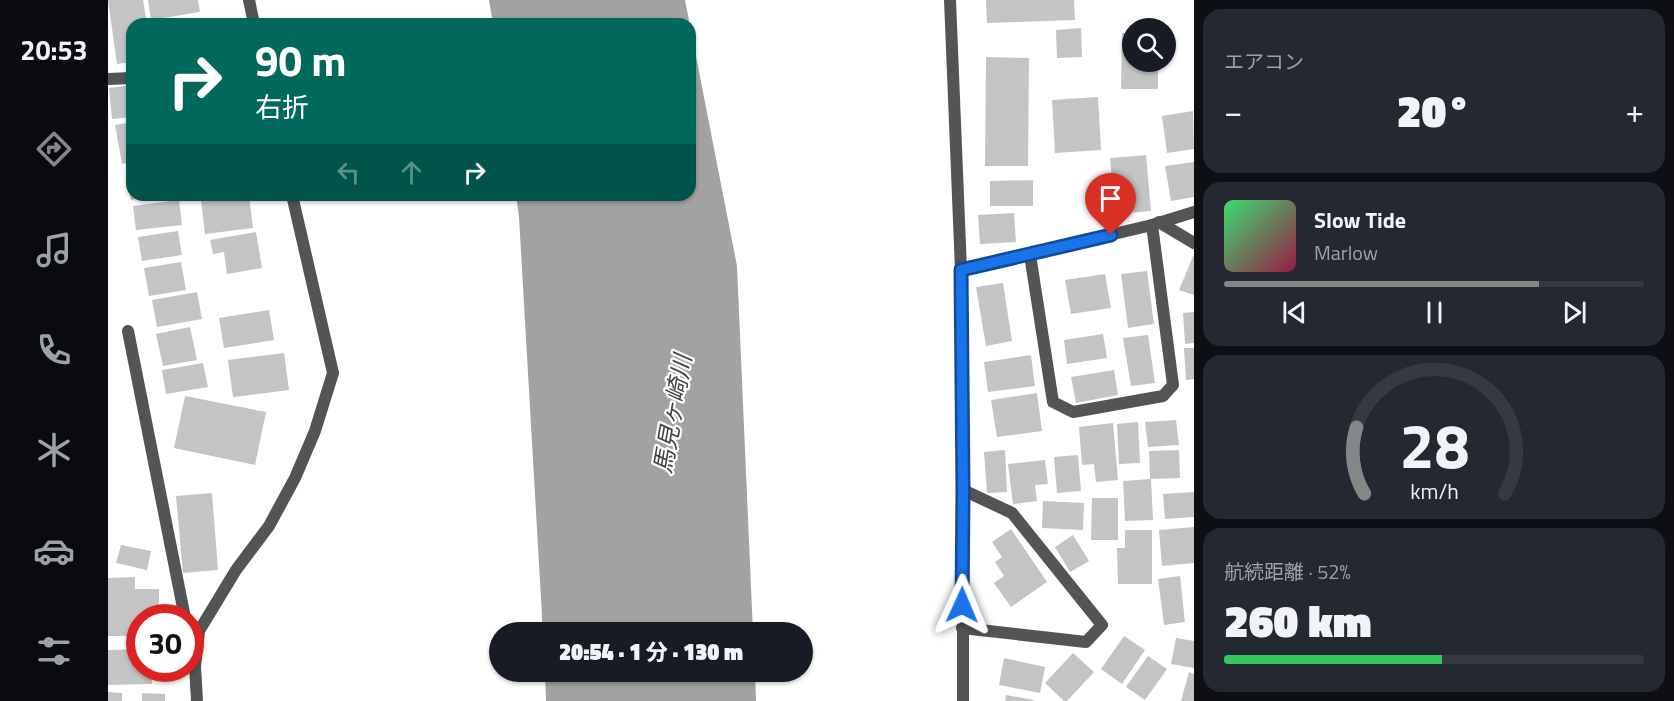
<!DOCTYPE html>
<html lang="ja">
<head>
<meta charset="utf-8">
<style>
  :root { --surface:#171b24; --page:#242831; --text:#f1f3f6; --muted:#9ea1a6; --line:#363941; --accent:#858687 }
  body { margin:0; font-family:"Titillium Web","Noto Sans JP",sans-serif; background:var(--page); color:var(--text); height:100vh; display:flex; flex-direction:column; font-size:22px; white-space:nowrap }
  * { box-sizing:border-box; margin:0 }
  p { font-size:20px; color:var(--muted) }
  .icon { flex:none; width:33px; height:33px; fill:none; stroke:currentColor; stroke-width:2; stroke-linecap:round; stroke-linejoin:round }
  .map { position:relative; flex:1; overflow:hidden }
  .drawer { display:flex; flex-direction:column; gap:9px; padding:9px; background:#0d0f14; width:480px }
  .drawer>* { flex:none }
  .hud { position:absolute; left:18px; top:18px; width:570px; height:183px; border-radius:18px; box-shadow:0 2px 4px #0004; background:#00695c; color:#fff; overflow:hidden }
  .controls { position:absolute; left:1014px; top:18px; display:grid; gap:12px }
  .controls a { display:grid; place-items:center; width:54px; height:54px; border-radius:50%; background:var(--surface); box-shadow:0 2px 4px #0004; font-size:30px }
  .speed { position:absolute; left:18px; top:604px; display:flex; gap:12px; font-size:30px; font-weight:700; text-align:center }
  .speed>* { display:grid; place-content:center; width:78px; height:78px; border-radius:50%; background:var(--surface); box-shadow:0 2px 4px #0004; line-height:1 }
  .speed .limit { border:9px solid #d22; background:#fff; color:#111 }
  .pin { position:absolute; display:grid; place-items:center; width:51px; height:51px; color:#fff; margin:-62px -26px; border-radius:50% 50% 50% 0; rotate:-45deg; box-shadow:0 0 6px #0007 }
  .pin .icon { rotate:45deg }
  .me { position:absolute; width:66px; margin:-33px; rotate:1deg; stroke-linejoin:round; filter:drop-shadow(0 0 4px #0008) }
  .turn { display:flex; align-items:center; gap:21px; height:126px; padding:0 30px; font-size:27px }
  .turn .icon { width:78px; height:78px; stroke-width:2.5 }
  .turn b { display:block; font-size:42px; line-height:51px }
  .lanes { display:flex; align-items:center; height:57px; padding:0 30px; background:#0003; justify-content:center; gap:30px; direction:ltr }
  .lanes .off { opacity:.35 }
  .big { font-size:45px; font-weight:800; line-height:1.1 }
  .drawer .widget { flex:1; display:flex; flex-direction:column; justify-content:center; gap:9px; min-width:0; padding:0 21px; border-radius:18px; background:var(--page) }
  .drawer .dial { align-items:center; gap:0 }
  .dial svg { height:156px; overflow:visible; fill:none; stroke:var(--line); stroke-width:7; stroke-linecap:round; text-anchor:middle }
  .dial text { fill:var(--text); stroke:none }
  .song { display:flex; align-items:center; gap:18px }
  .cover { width:72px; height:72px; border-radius:9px; background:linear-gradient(135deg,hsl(140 70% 55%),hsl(340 70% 35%)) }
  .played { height:6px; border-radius:3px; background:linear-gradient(90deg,var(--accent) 75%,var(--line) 75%) }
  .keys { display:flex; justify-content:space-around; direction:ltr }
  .heat { display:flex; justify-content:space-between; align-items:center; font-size:33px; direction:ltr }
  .charge { height:9px; border-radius:4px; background:linear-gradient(90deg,#34c759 52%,var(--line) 0) }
  .trip { position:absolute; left:381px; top:622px; width:324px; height:60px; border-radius:30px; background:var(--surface); box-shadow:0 2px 4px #0004; font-weight:800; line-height:60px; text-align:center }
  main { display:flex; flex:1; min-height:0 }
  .menu { display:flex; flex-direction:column; width:108px; justify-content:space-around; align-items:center; background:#090b0e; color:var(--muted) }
  .menu .icon { width:42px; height:42px }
  .menu .current { color:var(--accent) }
  .menu b { font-size:27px; color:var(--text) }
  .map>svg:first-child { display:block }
  .water { fill:#a2a2a2 }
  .building { fill:#c4c4c4 }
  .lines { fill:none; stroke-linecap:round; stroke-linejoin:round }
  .service { stroke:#545454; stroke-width:12 }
  .minor { stroke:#545454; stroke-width:12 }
  .route-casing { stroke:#114b97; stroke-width:15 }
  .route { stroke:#1a73e8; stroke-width:10 }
  .labels { text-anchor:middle; stroke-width:4.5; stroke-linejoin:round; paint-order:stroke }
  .water-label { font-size:24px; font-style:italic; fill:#434343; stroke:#fff }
</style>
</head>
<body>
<main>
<nav class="menu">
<b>20:53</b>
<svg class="icon current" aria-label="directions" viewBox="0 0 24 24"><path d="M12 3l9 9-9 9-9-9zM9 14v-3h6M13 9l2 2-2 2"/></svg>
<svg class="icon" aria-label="music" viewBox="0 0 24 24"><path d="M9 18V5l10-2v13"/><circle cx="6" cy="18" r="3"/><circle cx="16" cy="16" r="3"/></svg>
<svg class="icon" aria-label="phone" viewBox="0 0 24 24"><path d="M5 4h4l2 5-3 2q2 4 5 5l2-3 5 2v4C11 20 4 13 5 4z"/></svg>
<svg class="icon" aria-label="climate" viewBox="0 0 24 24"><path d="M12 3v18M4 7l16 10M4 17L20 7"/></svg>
<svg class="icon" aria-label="car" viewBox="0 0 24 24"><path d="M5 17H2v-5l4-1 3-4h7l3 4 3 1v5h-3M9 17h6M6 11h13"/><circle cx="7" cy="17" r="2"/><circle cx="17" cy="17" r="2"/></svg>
<svg class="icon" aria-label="filters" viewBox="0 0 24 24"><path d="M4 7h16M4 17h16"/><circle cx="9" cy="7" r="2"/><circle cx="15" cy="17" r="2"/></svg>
</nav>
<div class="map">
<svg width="1086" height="701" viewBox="0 0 1086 701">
  <rect width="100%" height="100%" fill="#fff"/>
  <g class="water">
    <polygon points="381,0 577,0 629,266 645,633 435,633 411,217 408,195 582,195 582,24 385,24"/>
    <polygon points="437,672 647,672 648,701 438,701"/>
  </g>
  <g class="building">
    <polygon points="0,0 35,0 39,24 24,24 24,62 9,64"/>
    <polygon points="40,0 90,0 92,12 43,20"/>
    <polygon points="878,0 966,0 967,20 879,23"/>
    <polygon points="973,28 974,57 949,58 948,30"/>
    <polygon points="1014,33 1024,33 1024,62 1050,62 1050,89 1013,89"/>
    <polygon points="878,57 921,58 920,166 877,166"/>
    <polygon points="24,85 24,117 4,119 1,88"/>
    <polygon points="990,97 993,150 947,153 944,100"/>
    <polygon points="1085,111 1086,149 1059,153 1054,116"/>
    <polygon points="24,122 24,162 14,164 7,125"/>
    <polygon points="1038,155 1043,211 1007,214 1002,158"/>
    <polygon points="1086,162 1086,197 1063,201 1057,166"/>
    <polygon points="24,172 24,195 43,196 23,200 18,174"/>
    <polygon points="925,180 925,206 882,206 882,181"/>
    <polygon points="103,195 141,195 145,228 97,234 93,201 103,199"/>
    <polygon points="71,200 74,225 28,230 25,206"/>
    <polygon points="906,213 908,242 872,244 870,215"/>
    <polygon points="70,231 74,255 34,261 30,237"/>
    <polygon points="148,232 154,268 119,274 116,252 105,254 102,240"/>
    <polygon points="1086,254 1086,295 1071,290"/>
    <polygon points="73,262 78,290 41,296 36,268"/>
    <polygon points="1039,271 1046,324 1020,328 1013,274"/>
    <polygon points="997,274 1003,308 963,314 957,280"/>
    <polygon points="895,283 904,341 878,346 868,287"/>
    <polygon points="89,292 94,319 49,327 44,300"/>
    <polygon points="161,310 166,340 116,348 111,318"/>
    <polygon points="1086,312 1086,343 1077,344 1075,313"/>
    <polygon points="82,327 89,360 55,366 48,334"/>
    <polygon points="995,334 999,358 959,364 956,340"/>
    <polygon points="1040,335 1047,383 1023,386 1015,338"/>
    <polygon points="1076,348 1086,348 1086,379 1078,380"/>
    <polygon points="176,353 181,390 125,397 120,360"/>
    <polygon points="923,355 927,386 880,392 876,362"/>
    <polygon points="95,363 100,387 58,394 54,370"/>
    <polygon points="1006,370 1010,395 968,403 963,377"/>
    <polygon points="929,393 934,431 889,437 883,400"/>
    <polygon points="77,396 158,412 147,465 66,448"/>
    <polygon points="1068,420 1071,445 1040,447 1037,422"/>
    <polygon points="1030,422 1032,463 1011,464 1009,424"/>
    <polygon points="1005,423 1010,480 988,482 986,464 974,465 971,427"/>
    <polygon points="897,450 899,492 879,493 876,452"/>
    <polygon points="1071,450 1072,478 1042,479 1041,451"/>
    <polygon points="970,455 973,491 949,493 946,457"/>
    <polygon points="937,460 940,484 927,485 929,501 905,504 900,464"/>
    <polygon points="1043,479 1045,520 1017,521 1015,481"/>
    <polygon points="1086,492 1086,517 1057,519 1055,494"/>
    <polygon points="104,493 110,570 75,573 68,496"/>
    <polygon points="984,498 1010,498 1010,540 983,540"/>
    <polygon points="935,501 976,503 975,530 934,528"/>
    <polygon points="1086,527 1086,563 1054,566 1051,530"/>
    <polygon points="903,529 939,582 903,607 886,583 896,576 887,562 894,557 884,542"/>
    <polygon points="1017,530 1044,530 1044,584 1010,584 1009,548 1017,548"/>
    <polygon points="965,535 981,561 962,572 947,547"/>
    <polygon points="13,545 43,551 39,570 8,563"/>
    <polygon points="1072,576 1077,622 1056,625 1050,579"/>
    <polygon points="27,577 27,589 51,589 51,618 32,618 32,625 26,625 26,636 0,636 0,578"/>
    <polygon points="1016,636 1037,650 1014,684 993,669"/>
    <polygon points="1068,638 1086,641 1086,668 1063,664"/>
    <polygon points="32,649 32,669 43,669 44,684 0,685 0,650"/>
    <polygon points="965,653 986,672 959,701 956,701 937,683"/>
    <polygon points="1040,656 1059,669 1037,700 1018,687"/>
    <polygon points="896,658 937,667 932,693 891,685"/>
    <polygon points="1081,672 1086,674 1086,701 1073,701"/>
    <polygon points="0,692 14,693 14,701 0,701"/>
    <polygon points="34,693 57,694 57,701 34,701"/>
    <polygon points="898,695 926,700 926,701 897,701"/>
  </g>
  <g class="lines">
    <g class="service">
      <polyline points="141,0 146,24"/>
      <polyline points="0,79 24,78"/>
      <polyline points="1051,222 1086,243"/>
      <polyline points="922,255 945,402 965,412 1055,396 1065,385 1044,225"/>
      <polyline points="20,331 77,618"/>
      <polyline points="854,628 978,642 994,625 904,513 855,490"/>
      <polyline points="89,701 87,666 91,631 128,570 161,526 187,478 207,431 225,373 184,195"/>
    </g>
    <g class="minor">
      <polyline points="842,0 853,270 855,490 855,701"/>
      <polyline points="853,270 1044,225 1086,212"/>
    </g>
  </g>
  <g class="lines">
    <g class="route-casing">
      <polyline id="route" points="854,605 855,490 853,270 1003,235"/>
    </g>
    <use href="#route" class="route"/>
  </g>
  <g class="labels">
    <g class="water-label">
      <text transform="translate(565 414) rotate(-80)" y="8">馬見ヶ崎川</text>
    </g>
  </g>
</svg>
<div class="controls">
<a><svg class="icon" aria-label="search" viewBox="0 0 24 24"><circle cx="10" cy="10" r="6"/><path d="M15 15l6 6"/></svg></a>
</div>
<div class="speed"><div class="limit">30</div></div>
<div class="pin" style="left:1003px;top:235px;background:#d93025"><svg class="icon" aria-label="arrive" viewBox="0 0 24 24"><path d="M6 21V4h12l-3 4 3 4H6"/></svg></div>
<svg class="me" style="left:854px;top:605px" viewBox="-20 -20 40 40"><path d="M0-17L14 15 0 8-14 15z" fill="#1a73e8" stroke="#fff" stroke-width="4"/></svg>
<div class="trip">20:54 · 1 分 · 130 m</div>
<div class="hud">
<div class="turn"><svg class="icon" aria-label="right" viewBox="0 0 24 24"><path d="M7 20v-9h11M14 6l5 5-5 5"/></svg><div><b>90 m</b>右折</div></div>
<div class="lanes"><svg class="icon off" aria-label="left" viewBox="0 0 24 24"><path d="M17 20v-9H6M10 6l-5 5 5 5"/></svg><svg class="icon off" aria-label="ahead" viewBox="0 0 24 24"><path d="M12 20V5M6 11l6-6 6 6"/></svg><svg class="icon" aria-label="right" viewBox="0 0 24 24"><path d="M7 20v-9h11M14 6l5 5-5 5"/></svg></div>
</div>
</div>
<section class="drawer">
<div class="widget"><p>エアコン</p>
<div class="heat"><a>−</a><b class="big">20°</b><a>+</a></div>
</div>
<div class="widget">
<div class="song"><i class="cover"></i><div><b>Slow Tide</b><p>Marlow</p></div></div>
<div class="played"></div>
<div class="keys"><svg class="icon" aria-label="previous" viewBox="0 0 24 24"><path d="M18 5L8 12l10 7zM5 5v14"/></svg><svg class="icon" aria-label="pause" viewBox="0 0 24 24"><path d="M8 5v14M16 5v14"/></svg><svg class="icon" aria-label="next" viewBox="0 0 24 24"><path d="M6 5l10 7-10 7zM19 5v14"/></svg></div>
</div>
<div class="widget dial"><svg viewBox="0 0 100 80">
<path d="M14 69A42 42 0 1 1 86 69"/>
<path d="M14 69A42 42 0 0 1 10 35" stroke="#858687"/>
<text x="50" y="56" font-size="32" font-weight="700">28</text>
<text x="50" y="72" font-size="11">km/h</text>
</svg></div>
<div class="widget"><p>航続距離 · 52%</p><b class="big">260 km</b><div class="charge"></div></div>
</section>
</main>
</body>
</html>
